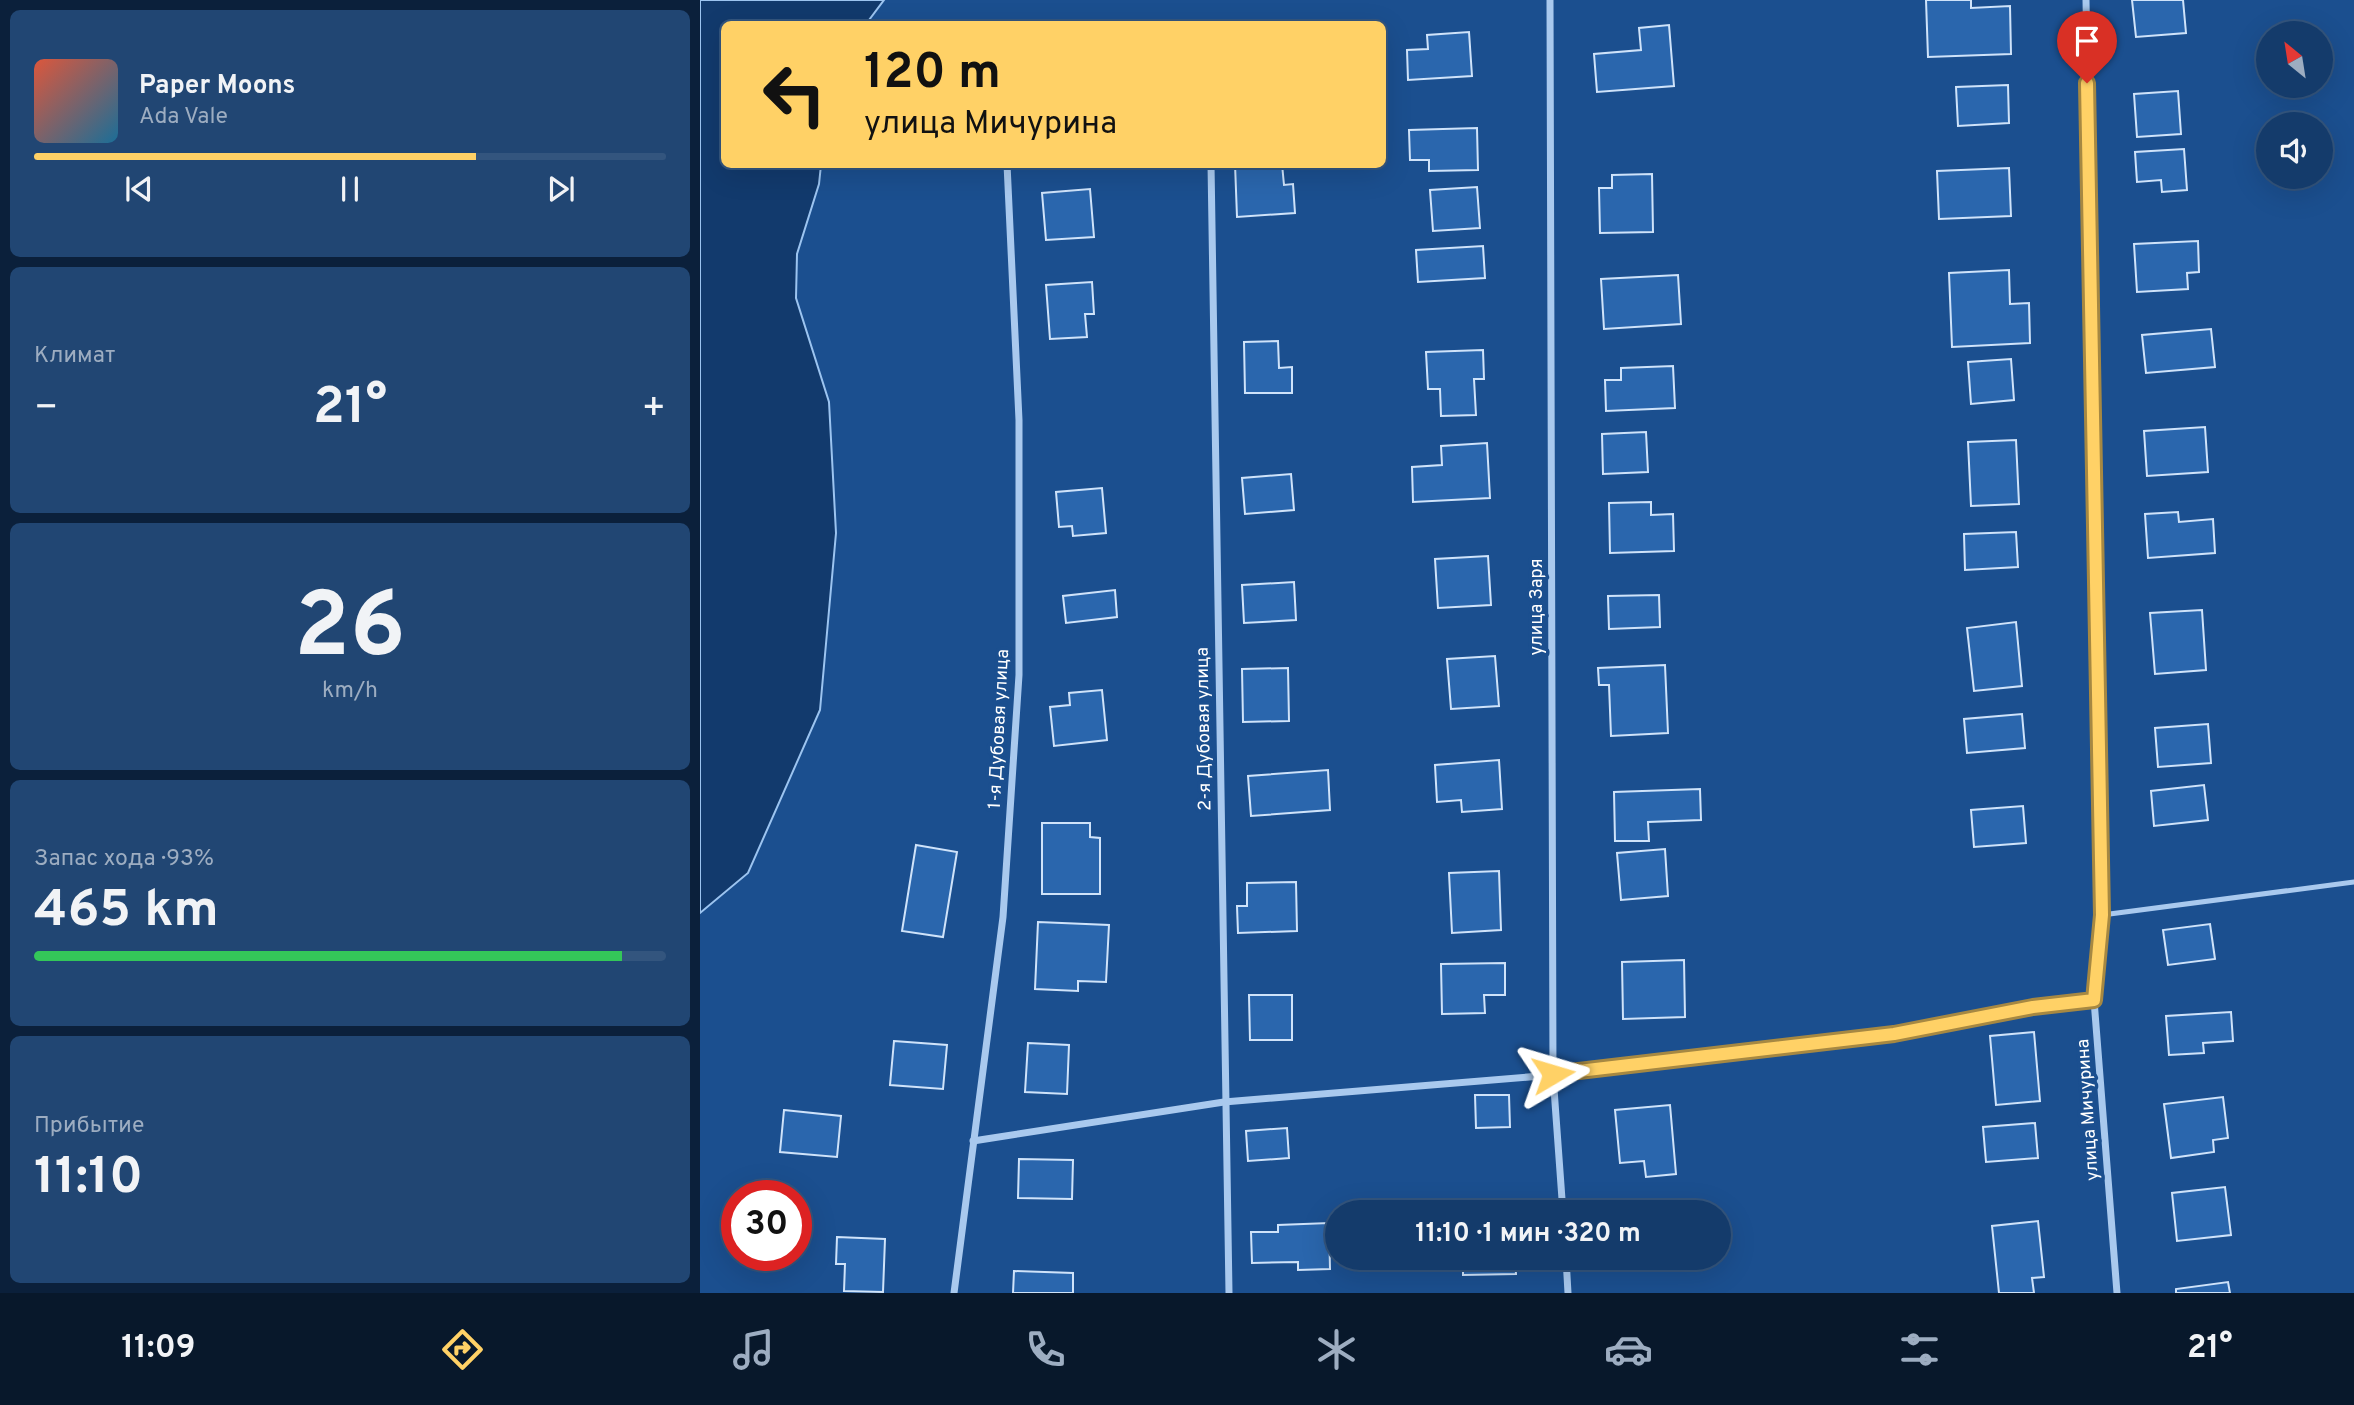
<!DOCTYPE html>
<html lang="ru">
<head>
<meta charset="utf-8">
<style>
  :root { --surface:#143b6b; --page:#214673; --text:#f1f3f6; --muted:#9dadc1; --line:#33557e; --accent:#ffd166 }
  body { margin:0; font-family:Overpass,sans-serif; background:var(--page); color:var(--text); height:100vh; display:flex; flex-direction:column; font-size:26px; white-space:nowrap }
  * { box-sizing:border-box; margin:0 }
  p { font-size:23px; color:var(--muted) }
  .icon { flex:none; width:38px; height:38px; fill:none; stroke:currentColor; stroke-width:2; stroke-linecap:round; stroke-linejoin:round }
  .map { position:relative; flex:1; overflow:hidden }
  .details { display:flex; flex-direction:column; gap:10px; padding:10px; background:#0b203b; width:700px }
  .details>* { flex:none }
  .guide { position:absolute; left:21px; top:21px; width:665px; height:147px; border-radius:10px; box-shadow:0 7px 28px #0002,0 0 0 2px var(--line); background:#ffd166; color:#111; overflow:hidden }
  .needle { width:46px; rotate:330deg }
  .buttons { position:absolute; left:1556px; top:21px; display:grid; gap:14px }
  .buttons a { display:grid; place-items:center; width:77px; height:77px; border-radius:50%; background:var(--surface); box-shadow:0 7px 28px #0002,0 0 0 2px var(--line); font-size:35px }
  .speed { position:absolute; left:21px; top:1180px; display:flex; gap:14px; font-size:35px; font-weight:700; text-align:center }
  .speed>* { display:grid; place-content:center; width:91px; height:91px; border-radius:50%; background:var(--surface); box-shadow:0 7px 28px #0002,0 0 0 2px var(--line); line-height:1 }
  .speed .limit { border:10px solid #d22; background:#fff; color:#111 }
  .pin { position:absolute; display:grid; place-items:center; width:60px; height:60px; color:#fff; margin:-72px -30px; border-radius:50% 50% 50% 0; rotate:-45deg; box-shadow:0 0 7px #0007 }
  .pin .icon { rotate:45deg }
  .me { position:absolute; width:77px; margin:-38px; rotate:83deg; stroke-linejoin:round; filter:drop-shadow(0 0 5px #0008) }
  .turn { display:flex; align-items:center; gap:24px; height:147px; padding:0 28px; font-size:32px }
  .turn .icon { width:91px; height:91px; stroke-width:2.5 }
  .turn b { display:block; font-size:49px; line-height:60px }
  .big { font-size:52px; font-weight:700; line-height:1.1 }
  .details .tile { flex:1; display:flex; flex-direction:column; justify-content:center; gap:10px; min-width:0; padding:0 24px; border-radius:10px; background:var(--page) }
  .details .dial { align-items:center; gap:0 }
  .dial b { font-size:91px; line-height:1 }
  .song { display:flex; align-items:center; gap:21px }
  .cover { width:84px; height:84px; border-radius:10px; background:linear-gradient(135deg,hsl(10 70% 55%),hsl(200 70% 35%)) }
  .played { height:7px; border-radius:4px; background:linear-gradient(90deg,var(--accent) 70%,var(--line) 70%) }
  .keys { display:flex; justify-content:space-around; direction:ltr }
  .heat { display:flex; justify-content:space-between; align-items:center; font-size:38px; direction:ltr }
  .charge { height:10px; border-radius:5px; background:linear-gradient(90deg,#34c759 93%,var(--line) 0) }
  .trip { position:absolute; left:625px; top:1200px; width:406px; height:70px; border-radius:35px; background:var(--surface); box-shadow:0 7px 28px #0002,0 0 0 2px var(--line); font-weight:700; line-height:70px; text-align:center }
  .tab-bar { display:flex; height:112px; justify-content:space-around; align-items:center; background:#08182b; color:var(--muted) }
  .tab-bar .icon { width:49px; height:49px }
  .tab-bar .on { color:var(--accent) }
  .tab-bar b { font-size:32px; color:var(--text) }
  main { display:flex; flex:1; min-height:0 }
  .map>svg:first-child { display:block }
  .water { fill:#123a6d; stroke:#9cc4f0; stroke-width:2 }
  .building { fill:#2a66ad; stroke:#cfe3fa; stroke-width:2 }
  .lines { fill:none; stroke-linecap:round; stroke-linejoin:round }
  .lane { stroke:#a9c9ee; stroke-width:5 }
  .street { stroke:#a9c9ee; stroke-width:7 }
  .route-casing { stroke:#a68842; stroke-width:18 }
  .route { stroke:#ffd166; stroke-width:12 }
  .labels { text-anchor:middle; stroke-width:7; stroke-linejoin:round; paint-order:stroke }
  .street-label { font-size:18px; fill:#fff; stroke:#1b4f8f }
</style>
</head>
<body>
<main>
<section class="details">
<div class="tile">
<div class="song"><i class="cover"></i><div><b>Paper Moons</b><p>Ada Vale</p></div></div>
<div class="played"></div>
<div class="keys"><svg class="icon" aria-label="previous" viewBox="0 0 24 24"><path d="M18 5L8 12l10 7zM5 5v14"/></svg><svg class="icon" aria-label="pause" viewBox="0 0 24 24"><path d="M8 5v14M16 5v14"/></svg><svg class="icon" aria-label="next" viewBox="0 0 24 24"><path d="M6 5l10 7-10 7zM19 5v14"/></svg></div>
</div>
<div class="tile"><p>Климат</p>
<div class="heat"><a>−</a><b class="big">21°</b><a>+</a></div>
</div>
<div class="tile dial"><b>26</b><p>km/h</p></div>
<div class="tile"><p>Запас хода · 93%</p><b class="big">465 km</b><div class="charge"></div></div>
<div class="tile"><p>Прибытие</p><b class="big">11:10</b></div>
</section>
<div class="map">
<svg width="1654" height="1293" viewBox="0 0 1654 1293">
  <rect width="100%" height="100%" fill="#1b4f8f"/>
  <polygon class="water" points="0,0 184,0 166,24 24,24 24,164 121,165 119,184 97,254 96,298 129,402 136,533 120,710 48,873 0,913"/>
  <g class="building">
    <polygon points="1226,0 1271,0 1271,8 1310,6 1311,54 1228,57"/>
    <polygon points="1432,0 1483,0 1486,33 1436,37"/>
    <polygon points="969,25 974,86 897,92 894,54 941,50 939,28"/>
    <polygon points="769,32 772,76 708,80 707,50 728,49 727,35"/>
    <polygon points="1308,85 1309,123 1258,126 1256,87"/>
    <polygon points="1478,91 1481,134 1437,137 1434,94"/>
    <polygon points="777,128 778,170 729,171 729,160 710,160 709,130"/>
    <polygon points="1484,149 1487,190 1462,192 1461,180 1437,182 1435,152"/>
    <polygon points="535,164 582,164 584,185 593,184 595,213 537,217"/>
    <polygon points="1309,168 1311,216 1239,219 1237,171"/>
    <polygon points="952,174 953,232 900,233 899,188 912,188 912,175"/>
    <polygon points="777,187 780,228 733,231 730,190"/>
    <polygon points="390,189 394,237 346,240 342,193"/>
    <polygon points="1498,241 1499,272 1487,273 1488,289 1437,292 1434,244"/>
    <polygon points="783,246 785,278 718,282 716,250"/>
    <polygon points="1309,270 1310,304 1329,303 1330,343 1252,347 1249,273"/>
    <polygon points="978,275 981,324 904,329 901,279"/>
    <polygon points="392,282 394,314 385,314 387,337 350,339 346,285"/>
    <polygon points="1511,329 1515,367 1446,373 1442,335"/>
    <polygon points="578,341 579,368 592,367 592,393 545,393 544,342"/>
    <polygon points="783,350 784,379 774,379 776,415 741,416 740,389 728,389 726,352"/>
    <polygon points="1311,359 1314,400 1271,404 1268,362"/>
    <polygon points="973,366 975,408 906,411 905,380 921,380 921,368"/>
    <polygon points="1505,427 1508,472 1447,476 1444,431"/>
    <polygon points="946,432 948,472 903,474 902,434"/>
    <polygon points="1316,440 1319,504 1271,506 1268,442"/>
    <polygon points="787,443 790,498 713,502 712,467 742,465 741,446"/>
    <polygon points="591,474 594,510 545,514 542,478"/>
    <polygon points="402,488 406,533 373,536 372,526 359,527 356,492"/>
    <polygon points="951,502 951,515 973,514 974,551 910,553 909,503"/>
    <polygon points="1478,512 1479,522 1513,519 1515,553 1448,558 1445,514"/>
    <polygon points="1316,532 1318,567 1265,570 1264,534"/>
    <polygon points="788,556 791,605 738,608 735,559"/>
    <polygon points="594,582 596,620 544,623 542,585"/>
    <polygon points="415,590 417,617 366,623 363,596"/>
    <polygon points="959,595 960,627 909,629 908,596"/>
    <polygon points="1502,610 1506,670 1455,674 1450,613"/>
    <polygon points="1316,622 1322,686 1274,691 1267,628"/>
    <polygon points="795,656 799,706 751,709 747,659"/>
    <polygon points="965,665 968,733 911,736 909,685 899,685 898,668"/>
    <polygon points="588,668 589,721 543,722 542,669"/>
    <polygon points="402,690 407,740 354,746 350,707 370,705 369,693"/>
    <polygon points="1322,714 1325,748 1267,753 1264,719"/>
    <polygon points="1508,724 1511,763 1458,767 1455,728"/>
    <polygon points="799,760 802,809 762,812 761,800 737,802 735,765"/>
    <polygon points="628,770 630,810 551,816 548,776"/>
    <polygon points="1504,785 1508,820 1454,826 1451,791"/>
    <polygon points="1000,789 1001,820 948,822 949,841 915,841 914,792"/>
    <polygon points="1323,806 1326,843 1274,847 1271,810"/>
    <polygon points="342,823 390,823 390,837 400,838 400,894 342,894"/>
    <polygon points="216,845 257,852 243,937 202,931"/>
    <polygon points="965,849 968,896 921,900 917,853"/>
    <polygon points="799,871 801,930 752,933 749,873"/>
    <polygon points="596,882 597,931 538,933 537,906 547,906 547,883"/>
    <polygon points="338,922 409,925 406,982 378,981 378,991 335,989"/>
    <polygon points="1510,924 1515,959 1468,965 1463,930"/>
    <polygon points="984,960 985,1017 923,1019 922,962"/>
    <polygon points="805,963 805,995 784,995 785,1013 742,1014 741,964"/>
    <polygon points="549,995 592,995 592,1040 550,1040"/>
    <polygon points="1531,1012 1533,1041 1503,1043 1504,1053 1469,1055 1466,1016"/>
    <polygon points="1334,1032 1340,1101 1296,1105 1290,1036"/>
    <polygon points="194,1041 247,1045 243,1089 190,1085"/>
    <polygon points="328,1043 369,1045 367,1094 325,1092"/>
    <polygon points="775,1095 809,1095 810,1127 776,1128"/>
    <polygon points="1523,1097 1528,1138 1513,1140 1514,1152 1471,1158 1464,1104"/>
    <polygon points="970,1105 976,1174 946,1177 944,1161 920,1163 915,1110"/>
    <polygon points="84,1110 141,1116 137,1157 80,1152"/>
    <polygon points="1335,1123 1338,1158 1286,1162 1283,1127"/>
    <polygon points="587,1128 589,1158 548,1161 546,1131"/>
    <polygon points="319,1159 373,1160 372,1199 318,1198"/>
    <polygon points="1525,1187 1531,1235 1477,1241 1472,1193"/>
    <polygon points="1338,1221 1344,1277 1332,1278 1334,1293 1299,1293 1292,1226"/>
    <polygon points="629,1223 630,1269 598,1270 598,1262 552,1263 551,1232 578,1232 578,1225"/>
    <polygon points="137,1237 185,1239 183,1292 144,1291 145,1264 136,1264"/>
    <polygon points="763,1258 815,1258 816,1274 763,1275"/>
    <polygon points="929,1258 982,1258 983,1262 929,1265"/>
    <polygon points="314,1271 373,1273 373,1293 313,1293"/>
    <polygon points="1528,1282 1530,1293 1476,1293 1476,1289"/>
  </g>
  <g class="lines">
    <polyline class="lane" points="1402,915 1654,882"/>
    <g class="street">
      <polyline points="850,0 853,1075 863,1213"/>
      <polyline points="1386,0 1402,915 1394,1000 1417,1293"/>
      <polyline points="511,164 529,1293"/>
      <polyline points="273,1141 524,1102 853,1075 1124,1043 1194,1034 1333,1007 1394,1000"/>
      <polyline points="866,1258 868,1293"/>
      <polyline points="254,1293 303,917 319,675 319,420 307,164"/>
    </g>
  </g>
  <g class="lines">
    <g class="route-casing">
      <polyline id="route" points="853,1074 1194,1034 1333,1007 1394,1000 1402,915 1387,83"/>
    </g>
    <use href="#route" class="route"/>
  </g>
  <g class="labels">
    <g class="street-label">
      <text transform="translate(836 607) rotate(-90)" y="6">улица Заря</text>
      <text transform="translate(298 729) rotate(-87)" y="6">1-я Дубовая улица</text>
      <text transform="translate(503 729) rotate(-91)" y="6">2-я Дубовая улица</text>
      <text transform="translate(1387 1110) rotate(-94)" y="6">улица Мичурина</text>
    </g>
  </g>
</svg>
<div class="buttons">
<a><svg class="needle" viewBox="-14 -14 28 28"><path d="M0-13l5 13h-10z" fill="#e53935"/><path d="M0 13l5-13h-10z" fill="#9dadc1"/></svg></a>
<a><svg class="icon" aria-label="sound" viewBox="0 0 24 24"><path d="M4 9h4l5-4v14l-5-4H4zM17 9q2 3 0 6"/></svg></a>
</div>
<div class="speed"><div class="limit">30</div></div>
<div class="pin" style="left:1387px;top:83px;background:#d93025"><svg class="icon" aria-label="arrive" viewBox="0 0 24 24"><path d="M6 21V4h12l-3 4 3 4H6"/></svg></div>
<svg class="me" style="left:853px;top:1074px" viewBox="-20 -20 40 40"><path d="M0-17L14 15 0 8-14 15z" fill="#ffd166" stroke="#fff" stroke-width="4"/></svg>
<div class="trip">11:10 · 1 мин · 320 m</div>
<div class="guide">
<div class="turn"><svg class="icon" aria-label="left" viewBox="0 0 24 24"><path d="M17 20v-9H6M10 6l-5 5 5 5"/></svg><div><b>120 m</b>улица Мичурина</div></div>
</div>
</div>
</main>
<nav class="tab-bar">
<b>11:09</b>
<svg class="icon on" aria-label="directions" viewBox="0 0 24 24"><path d="M12 3l9 9-9 9-9-9zM9 14v-3h6M13 9l2 2-2 2"/></svg>
<svg class="icon" aria-label="music" viewBox="0 0 24 24"><path d="M9 18V5l10-2v13"/><circle cx="6" cy="18" r="3"/><circle cx="16" cy="16" r="3"/></svg>
<svg class="icon" aria-label="phone" viewBox="0 0 24 24"><path d="M5 4h4l2 5-3 2q2 4 5 5l2-3 5 2v4C11 20 4 13 5 4z"/></svg>
<svg class="icon" aria-label="climate" viewBox="0 0 24 24"><path d="M12 3v18M4 7l16 10M4 17L20 7"/></svg>
<svg class="icon" aria-label="car" viewBox="0 0 24 24"><path d="M5 17H2v-5l4-1 3-4h7l3 4 3 1v5h-3M9 17h6M6 11h13"/><circle cx="7" cy="17" r="2"/><circle cx="17" cy="17" r="2"/></svg>
<svg class="icon" aria-label="filters" viewBox="0 0 24 24"><path d="M4 7h16M4 17h16"/><circle cx="9" cy="7" r="2"/><circle cx="15" cy="17" r="2"/></svg>
<b>21°</b>
</nav>
</body>
</html>
